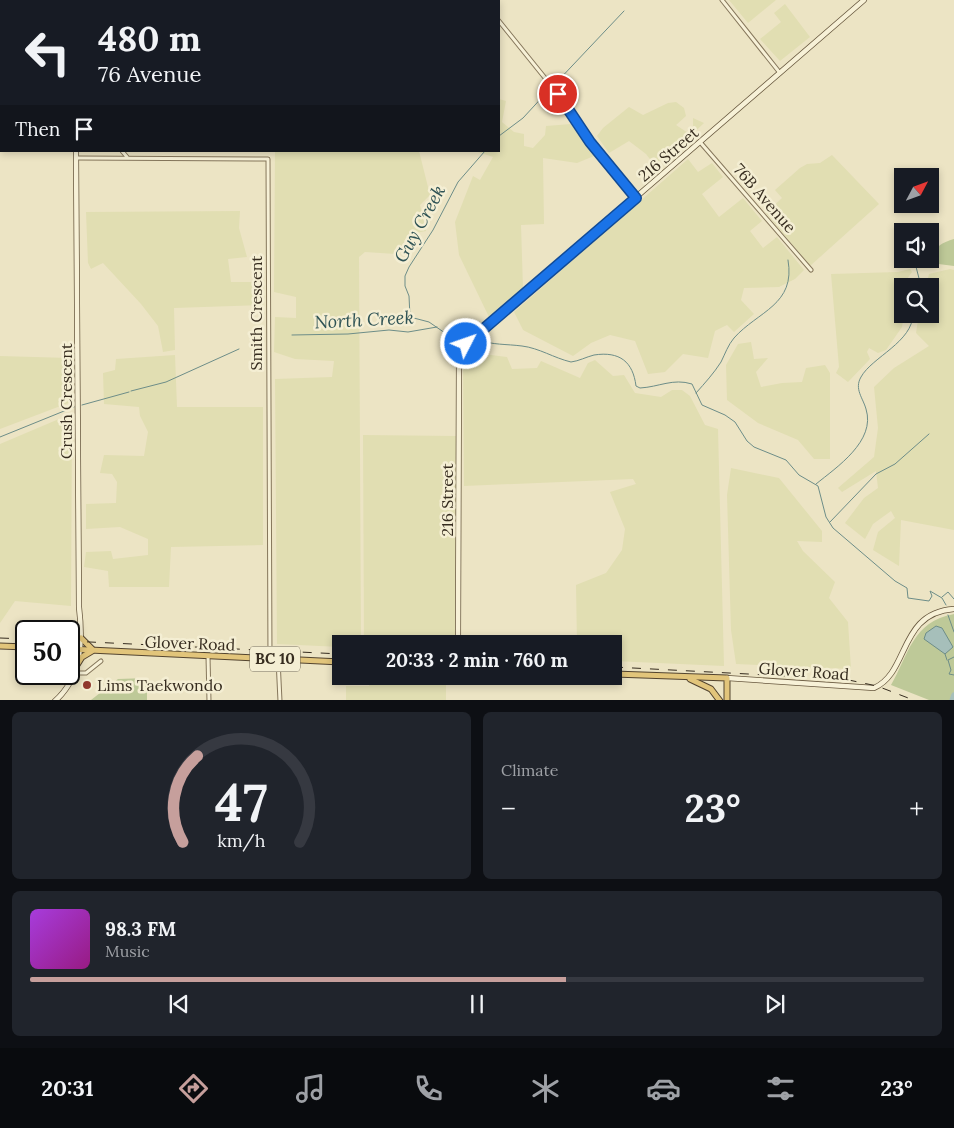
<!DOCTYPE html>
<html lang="en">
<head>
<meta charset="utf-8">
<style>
  :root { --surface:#171b24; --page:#20242c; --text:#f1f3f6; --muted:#9ea1a6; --line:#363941; --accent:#c69f9c }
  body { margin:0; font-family:Lora,serif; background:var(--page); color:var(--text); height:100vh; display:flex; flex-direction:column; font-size:19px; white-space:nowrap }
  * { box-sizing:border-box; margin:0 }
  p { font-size:16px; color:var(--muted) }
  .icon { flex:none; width:28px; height:28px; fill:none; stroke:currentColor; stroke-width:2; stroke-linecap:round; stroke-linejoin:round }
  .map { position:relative; height:700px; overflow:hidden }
  .side { display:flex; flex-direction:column; gap:12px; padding:12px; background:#0d0f14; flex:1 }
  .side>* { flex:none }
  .hud { position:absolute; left:0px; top:0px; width:500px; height:152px; box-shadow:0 2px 8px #0003; background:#171b24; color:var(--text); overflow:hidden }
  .needle { width:32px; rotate:49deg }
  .fabs { position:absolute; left:894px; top:168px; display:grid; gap:10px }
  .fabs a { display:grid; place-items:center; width:45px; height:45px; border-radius:0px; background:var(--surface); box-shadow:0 2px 8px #0003; font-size:25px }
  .speed { position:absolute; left:15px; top:620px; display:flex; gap:10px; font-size:25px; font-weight:700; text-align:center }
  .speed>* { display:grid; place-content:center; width:65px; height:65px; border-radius:50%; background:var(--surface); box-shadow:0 2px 8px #0003; line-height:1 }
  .speed .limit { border:2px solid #111; border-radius:8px; background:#fff; color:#111 }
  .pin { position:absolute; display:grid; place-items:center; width:42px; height:42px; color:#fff; margin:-21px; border:2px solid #fff; border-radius:50%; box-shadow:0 1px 5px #0007 }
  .me { position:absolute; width:55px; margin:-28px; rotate:49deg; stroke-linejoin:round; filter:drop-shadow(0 0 4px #0008) }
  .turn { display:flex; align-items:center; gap:18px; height:105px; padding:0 15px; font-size:22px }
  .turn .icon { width:65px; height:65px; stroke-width:2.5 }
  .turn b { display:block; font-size:35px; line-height:42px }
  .then { display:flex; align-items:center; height:48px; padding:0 15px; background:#0003; gap:10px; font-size:19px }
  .big { font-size:38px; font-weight:800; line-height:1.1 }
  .side .tile { flex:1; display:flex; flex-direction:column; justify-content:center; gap:8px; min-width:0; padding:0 18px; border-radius:8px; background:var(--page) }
  .side .dial { align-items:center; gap:0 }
  .dial svg { height:130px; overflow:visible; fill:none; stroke:var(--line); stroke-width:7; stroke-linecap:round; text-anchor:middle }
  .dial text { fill:var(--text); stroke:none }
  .song { display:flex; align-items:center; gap:15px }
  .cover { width:60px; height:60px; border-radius:8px; background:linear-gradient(135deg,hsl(280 70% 55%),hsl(310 70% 35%)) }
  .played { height:5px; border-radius:2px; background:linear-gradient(90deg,var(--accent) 60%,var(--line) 60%) }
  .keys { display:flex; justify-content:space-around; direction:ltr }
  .heat { display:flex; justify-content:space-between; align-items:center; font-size:28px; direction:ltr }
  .side .tiles { flex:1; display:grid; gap:12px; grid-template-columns:1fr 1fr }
  .tile:last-child { grid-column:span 2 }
  .trip { position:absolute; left:332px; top:635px; width:290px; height:50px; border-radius:0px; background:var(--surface); box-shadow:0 2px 8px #0003; font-weight:800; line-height:50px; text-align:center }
  .tabs { display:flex; height:80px; justify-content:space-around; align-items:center; background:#090b0e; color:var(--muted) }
  .tabs .icon { width:35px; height:35px }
  .tabs .current { color:var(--accent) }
  .tabs b { font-size:22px; color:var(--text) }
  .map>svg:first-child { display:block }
  .farmland { fill:#e1deb2 }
  .green { fill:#bec998 }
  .water { fill:#a6bfba; stroke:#6d8d88 }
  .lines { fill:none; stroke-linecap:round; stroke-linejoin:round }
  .stream { stroke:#6d8d88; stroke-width:1 }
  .river { stroke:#a6bfba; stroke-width:5.5 }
  .minor-casing { stroke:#85765b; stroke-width:5 }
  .secondary-casing { stroke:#67573e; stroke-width:6 }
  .trunk-casing { stroke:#53442f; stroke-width:7 }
  .minor { stroke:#f7f1d7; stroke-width:3 }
  .secondary { stroke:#f7f1d7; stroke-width:4.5 }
  .trunk { stroke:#e2c57b; stroke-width:5 }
  .rail { stroke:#362c1f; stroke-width:1; stroke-dasharray:9 9; stroke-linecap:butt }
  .route-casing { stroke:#114b97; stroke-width:12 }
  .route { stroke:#1a73e8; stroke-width:9 }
  .poi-dot { fill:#91382e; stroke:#f4eed3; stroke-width:2 }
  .labels { text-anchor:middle; stroke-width:5; stroke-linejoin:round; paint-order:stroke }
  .shield { fill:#f4eed3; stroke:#6f6655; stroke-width:1 }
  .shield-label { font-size:15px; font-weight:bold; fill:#362c1f }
  .street-label { font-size:16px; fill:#362c1f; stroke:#f4eed3 }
  .poi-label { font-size:16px; fill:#362c1f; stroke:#f4eed3; text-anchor:start }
  .water-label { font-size:18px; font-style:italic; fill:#2f5355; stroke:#f4eed3 }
</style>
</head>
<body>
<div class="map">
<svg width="954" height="701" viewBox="0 0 954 701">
  <rect width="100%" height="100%" fill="#ece4c4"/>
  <g class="farmland">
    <polygon points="729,0 776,0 748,23"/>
    <polygon points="785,4 810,37 780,61 760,39 781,22 774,13"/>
    <polygon points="499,99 506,101 502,122 514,132 524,134 524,146 533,148 545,135 546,126 571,124 594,156 577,163 543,158 544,224 521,225 523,289 489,317 459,255 455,222 473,176 480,180 493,157 475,151 499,151"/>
    <polygon points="676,102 684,108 686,116 676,125 688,133 693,129 693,118 704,123 667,158 653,163 646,154 629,141 609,153 597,136 603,128 629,107 643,115 668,103"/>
    <polygon points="275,151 419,151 430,195 420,205 426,231 410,234 396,254 365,252 359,257 361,644 341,644 341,647 277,644 275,379 332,377 334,361 295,359 274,352 275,317 296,318 296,297 274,292"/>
    <polygon points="832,155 879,204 810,266 766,213 782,198 775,190 800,168 807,164 820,163"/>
    <polygon points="688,159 698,172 712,163 723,177 702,194 719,217 743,198 762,221 750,231 763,248 777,237 804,270 795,279 779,287 744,288 741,300 754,314 734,332 727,325 715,331 708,358 683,354 665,372 648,374 635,341 610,335 591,343 573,356 523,330 514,312"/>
    <polygon points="240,211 239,228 247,257 228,259 231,282 264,282 263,305 174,308 175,350 163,352 158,326 141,304 103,263 91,269 88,263 86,212"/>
    <polygon points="910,269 912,272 902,286 904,314 902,327 886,350 878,353 869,348 867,352 870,359 848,382 836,373 839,367 831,274 898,272"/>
    <polygon points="950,269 954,270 954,530 901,520 899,566 873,550 878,532 895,518 891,511 873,524 865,539 845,523 864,498 878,488 876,471 842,492 838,488 874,457 878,428 874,387 894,368 929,346 916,333 919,314 930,314 930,286 926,286 929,274"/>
    <polygon points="751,342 754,359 768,358 756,372 761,387 782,383 802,382 806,368 825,365 830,373 830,459 814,459 798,440 758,423 727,400 726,365 738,344"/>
    <polygon points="467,352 507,357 512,369 537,368 541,361 580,378 588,363 595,360 613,376 624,375 635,393 661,397 672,390 682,390 690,396 705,425 718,429 724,666 614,661 614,644 577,644 576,585 606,573 622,550 625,529 610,492 636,484 633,479 464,486 463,356"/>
    <polygon points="175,355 177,407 263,407 263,545 171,547 169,587 109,587 108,571 84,567 86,552 111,551 113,559 148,555 148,539 120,527 86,529 86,504 116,503 117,482 112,474 100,473 104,455 144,456 148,432 140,416 139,407 104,404 103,373 115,370 116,359"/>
    <polygon points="0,356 69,358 71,402 0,429"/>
    <polygon points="66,416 72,418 71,606 15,601 0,623 0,444"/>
    <polygon points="363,435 456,436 455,644 364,644"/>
    <polygon points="731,468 779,478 822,531 822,542 797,541 803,551 835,582 829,598 848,622 851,669 736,664 731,630 727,495"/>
    <polygon points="370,676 446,676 446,700 346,700 346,686 369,686"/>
  </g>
  <g class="green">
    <path d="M954 239V266L931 263C933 248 940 243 954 239Z"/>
    <path d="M954 614V700H929L891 685C909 654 912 622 954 614Z"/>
    <polygon points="147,678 147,700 91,700 118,679"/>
  </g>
  <polygon class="water" points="936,626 942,628 953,647 945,654 924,639 926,633"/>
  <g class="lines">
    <g class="stream">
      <polyline points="555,84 624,11"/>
      <polyline points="499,136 523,118 547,92"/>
      <polyline points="914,259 921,286"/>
      <polyline points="292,335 348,334 389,330 408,332 437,327"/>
      <polyline points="467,338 445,333 429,322 410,317 409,296 405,286 405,276 409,267 433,230 458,182 485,151"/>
      <path d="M478 340C493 345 506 344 522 346 539 348 554 358 571 362 579 361 586 357 594 355 620 351 633 362 636 386L640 388C659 387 673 378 692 384L702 405 725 415 735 422 747 441 754 447 786 460 799 475 818 486 826 517 833 528 895 581 907 588 908 598 929 601 932 596 930 591 942 598 946 605"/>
      <polyline points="131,391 166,382 239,349"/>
      <path d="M696 393C705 383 714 373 721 362 725 354 728 345 734 338 758 311 796 305 788 260"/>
      <polyline points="82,405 129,392"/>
      <polyline points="0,437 74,407"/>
      <path d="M816 484C837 467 876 441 866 409 863 398 854 389 861 377 872 357 913 342 913 314"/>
      <polyline points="830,522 876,474 895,464 929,434"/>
      <polyline points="942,597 948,592 954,599"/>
      <polyline points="948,615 954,632"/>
      <polyline points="945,654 947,660"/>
      <polyline points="954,657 948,660 951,670 949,674 954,675"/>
    </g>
    <polyline class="river" points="952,701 954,695"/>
    <g class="minor-casing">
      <g id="minor">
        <polyline points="481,0 482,1"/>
        <polyline points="722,0 780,73"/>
        <polyline points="28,1 29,0"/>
        <polyline points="499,21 558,94 590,142 636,198"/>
        <polyline points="0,25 1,24"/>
        <polyline points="700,142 811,270"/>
        <polyline points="122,151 127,157"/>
        <polyline points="77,158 268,159 270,659"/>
        <polyline points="208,656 209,701"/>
        <polyline points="278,659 280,701"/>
        <polyline points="75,673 86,673 101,661"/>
      </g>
    </g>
    <g class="secondary-casing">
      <g id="secondary">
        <polyline points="0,8 1,9"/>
        <polyline points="458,644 459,353 466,344 864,0"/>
        <path d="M727 678 874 688C910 672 898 613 954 609"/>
        <path d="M55 701C82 677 83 641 79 607L76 151"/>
      </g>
    </g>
    <g class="trunk-casing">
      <g id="trunk">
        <polyline points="81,638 92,649"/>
        <polyline points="0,646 26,647"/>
        <polyline points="69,649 341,662"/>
        <polyline points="77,665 82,657 92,651"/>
        <polyline points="614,674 727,678 727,701"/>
        <polyline points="690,679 711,689 720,701"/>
      </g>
    </g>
    <use href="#minor" class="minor"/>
    <use href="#secondary" class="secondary"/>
    <use href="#trunk" class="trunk"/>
    <g class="rail">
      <polyline points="0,638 26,639"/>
      <polyline points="69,641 341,654"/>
      <polyline points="614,667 844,679 877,686 916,701"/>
    </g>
  </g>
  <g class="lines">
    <g class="route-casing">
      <polyline id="route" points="466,344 636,198 590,142 558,94"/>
    </g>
    <use href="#route" class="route"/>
  </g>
  <circle class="poi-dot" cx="87" cy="685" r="5"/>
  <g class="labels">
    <rect class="shield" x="250" y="646.5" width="50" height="25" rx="4"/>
    <g class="shield-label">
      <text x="275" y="664">BC 10</text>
    </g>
    <g class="street-label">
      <text transform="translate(668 154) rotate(-41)" y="6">216 Street</text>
      <text transform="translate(765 198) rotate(49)" y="6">76B Avenue</text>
      <text transform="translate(256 313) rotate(-90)" y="6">Smith Crescent</text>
      <text transform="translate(66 401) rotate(-90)" y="6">Crush Crescent</text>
      <text transform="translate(447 500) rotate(-90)" y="6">216 Street</text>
      <text transform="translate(190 643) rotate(2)" y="6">Glover Road</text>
      <text transform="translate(804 671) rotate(4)" y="6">Glover Road</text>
    </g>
    <g class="poi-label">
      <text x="97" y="691">Lims Taekwondo</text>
    </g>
    <g class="water-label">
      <text transform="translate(420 224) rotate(-61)" y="6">Guy Creek</text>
      <text transform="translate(364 320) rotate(-3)" y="6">North Creek</text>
    </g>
  </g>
</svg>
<div class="fabs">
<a><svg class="needle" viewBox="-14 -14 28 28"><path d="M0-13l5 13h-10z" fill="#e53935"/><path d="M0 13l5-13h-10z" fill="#9ea1a6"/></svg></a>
<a><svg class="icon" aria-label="sound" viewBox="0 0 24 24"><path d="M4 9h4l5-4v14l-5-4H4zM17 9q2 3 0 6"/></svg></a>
<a><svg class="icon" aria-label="search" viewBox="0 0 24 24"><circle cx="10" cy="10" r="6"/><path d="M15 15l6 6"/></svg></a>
</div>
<div class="speed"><div class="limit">50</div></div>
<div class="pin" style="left:558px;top:94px;background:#d93025"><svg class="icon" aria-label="arrive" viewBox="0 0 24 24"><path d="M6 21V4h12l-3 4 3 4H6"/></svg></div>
<svg class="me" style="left:466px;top:344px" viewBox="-20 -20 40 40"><circle r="17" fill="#1a73e8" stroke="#fff" stroke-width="3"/><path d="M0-11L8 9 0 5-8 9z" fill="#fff"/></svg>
<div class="trip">20:33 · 2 min · 760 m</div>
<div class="hud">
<div class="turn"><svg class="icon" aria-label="left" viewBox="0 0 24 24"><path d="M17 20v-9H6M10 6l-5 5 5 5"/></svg><div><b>480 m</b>76 Avenue</div></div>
<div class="then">Then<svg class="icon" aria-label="arrive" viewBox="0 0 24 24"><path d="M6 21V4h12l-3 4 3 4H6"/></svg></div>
</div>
</div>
<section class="side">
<div class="tiles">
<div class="tile dial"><svg viewBox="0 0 100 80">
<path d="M14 69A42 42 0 1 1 86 69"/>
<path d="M14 69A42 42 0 0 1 23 16" stroke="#c69f9c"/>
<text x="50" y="56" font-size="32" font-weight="700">47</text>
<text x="50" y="72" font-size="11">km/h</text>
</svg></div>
<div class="tile"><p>Climate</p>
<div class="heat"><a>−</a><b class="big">23°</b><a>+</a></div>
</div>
<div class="tile">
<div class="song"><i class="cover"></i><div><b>98.3 FM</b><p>Music</p></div></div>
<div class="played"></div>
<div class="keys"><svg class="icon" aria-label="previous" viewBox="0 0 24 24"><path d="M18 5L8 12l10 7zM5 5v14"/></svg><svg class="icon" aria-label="pause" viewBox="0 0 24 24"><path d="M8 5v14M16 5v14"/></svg><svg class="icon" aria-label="next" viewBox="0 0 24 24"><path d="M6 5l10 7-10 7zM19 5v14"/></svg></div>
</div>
</div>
</section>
<nav class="tabs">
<b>20:31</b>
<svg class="icon current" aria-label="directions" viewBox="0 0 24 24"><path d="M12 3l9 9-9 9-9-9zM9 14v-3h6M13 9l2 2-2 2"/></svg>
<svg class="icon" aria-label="music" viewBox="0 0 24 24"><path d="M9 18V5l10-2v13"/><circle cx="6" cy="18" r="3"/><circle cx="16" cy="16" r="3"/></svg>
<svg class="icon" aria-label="phone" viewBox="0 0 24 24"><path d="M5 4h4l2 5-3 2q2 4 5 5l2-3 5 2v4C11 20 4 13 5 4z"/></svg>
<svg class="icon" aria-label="climate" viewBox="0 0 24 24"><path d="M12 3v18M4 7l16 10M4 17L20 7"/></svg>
<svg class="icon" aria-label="car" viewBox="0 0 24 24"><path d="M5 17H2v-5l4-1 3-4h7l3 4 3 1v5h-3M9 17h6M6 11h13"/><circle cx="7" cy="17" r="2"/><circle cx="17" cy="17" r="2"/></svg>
<svg class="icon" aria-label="filters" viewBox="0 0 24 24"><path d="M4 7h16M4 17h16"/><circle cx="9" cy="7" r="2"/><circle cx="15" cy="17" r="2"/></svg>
<b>23°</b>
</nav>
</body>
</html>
